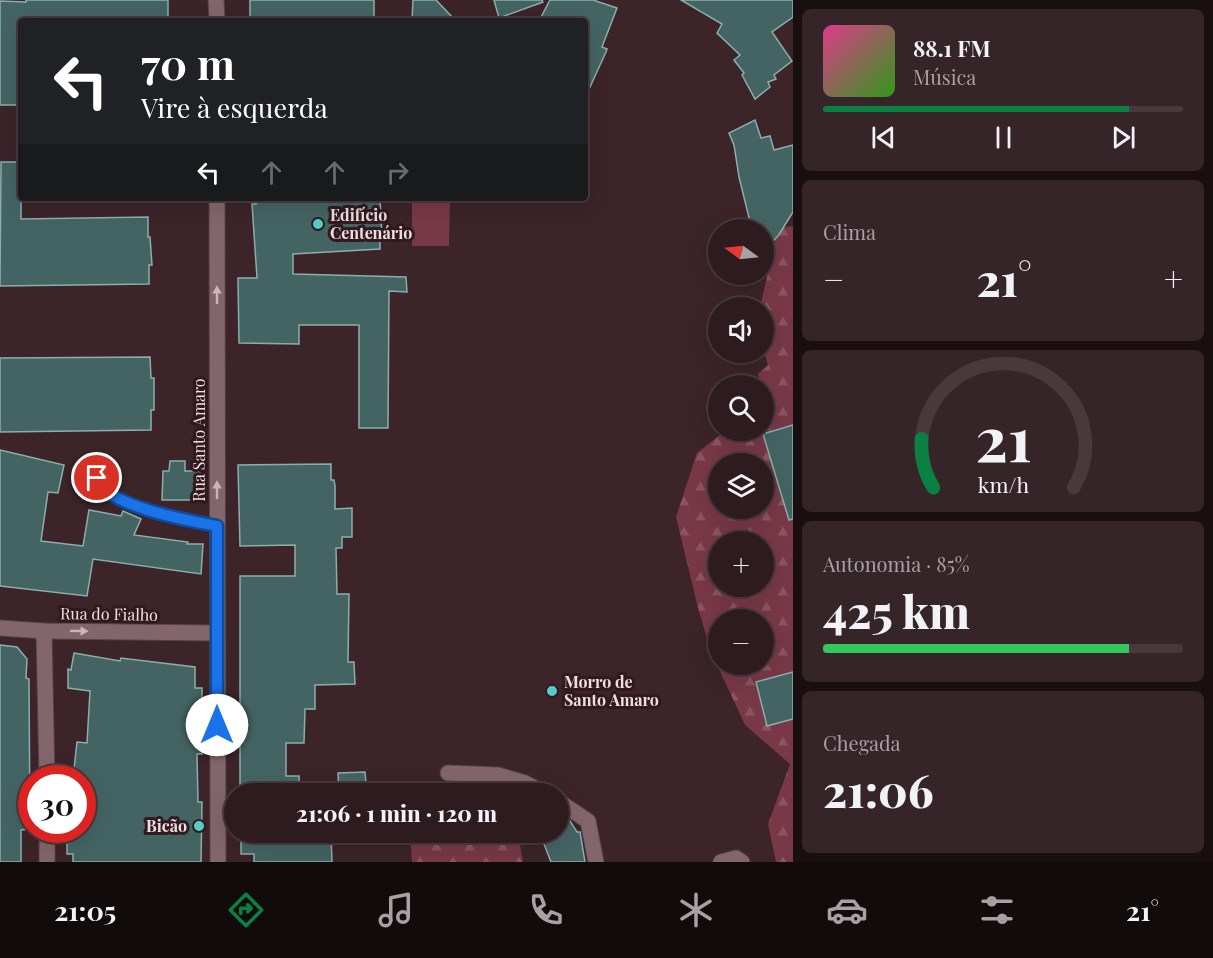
<!DOCTYPE html>
<html lang="pt">
<head>
<meta charset="utf-8">
<style>
  :root { --surface:#2d1b1f; --page:#352428; --text:#f1f3f6; --muted:#a7a1a4; --line:#48393d; --accent:#0b8043 }
  body { margin:0; font-family:"Playfair Display",serif; background:var(--page); color:var(--text); height:100vh; display:flex; flex-direction:column; font-size:22px; white-space:nowrap }
  * { box-sizing:border-box; margin:0 }
  p { font-size:20px; color:var(--muted) }
  .icon { flex:none; width:33px; height:33px; fill:none; stroke:currentColor; stroke-width:2; stroke-linecap:round; stroke-linejoin:round }
  .map { position:relative; flex:1; overflow:hidden }
  .side { display:flex; flex-direction:column; gap:9px; padding:9px; background:#190f11; width:420px }
  .side>* { flex:none }
  .hud { position:absolute; left:18px; top:18px; width:570px; height:183px; border-radius:6px; box-shadow:0 6px 24px #0002,0 0 0 2px var(--line); background:#202124; color:#fff; overflow:hidden }
  .needle { width:39px; rotate:285deg }
  .controls { position:absolute; left:708px; top:219px; display:grid; gap:12px }
  .controls a { display:grid; place-items:center; width:66px; height:66px; border-radius:50%; background:var(--surface); box-shadow:0 6px 24px #0002,0 0 0 2px var(--line); font-size:30px }
  .speed { position:absolute; left:18px; top:765px; display:flex; gap:12px; font-size:30px; font-weight:700; text-align:center }
  .speed>* { display:grid; place-content:center; width:78px; height:78px; border-radius:50%; background:var(--surface); box-shadow:0 6px 24px #0002,0 0 0 2px var(--line); line-height:1 }
  .speed .limit { border:9px solid #d22; background:#fff; color:#111 }
  .pin { position:absolute; display:grid; place-items:center; width:51px; height:51px; color:#fff; margin:-26px; border:3px solid #fff; border-radius:50%; box-shadow:0 2px 6px #0007 }
  .me { position:absolute; width:66px; margin:-33px; rotate:0deg; stroke-linejoin:round; filter:drop-shadow(0 0 4px #0008) }
  .turn { display:flex; align-items:center; gap:21px; height:126px; padding:0 24px; font-size:27px }
  .turn .icon { width:78px; height:78px; stroke-width:2.5 }
  .turn b { display:block; font-size:42px; line-height:51px }
  .lanes { display:flex; align-items:center; height:57px; padding:0 24px; background:#0003; justify-content:center; gap:30px; direction:ltr }
  .lanes .off { opacity:.35 }
  .big { font-size:45px; font-weight:800; line-height:1.1 }
  .side .widget { flex:1; display:flex; flex-direction:column; justify-content:center; gap:9px; min-width:0; padding:0 21px; border-radius:9px; background:var(--page) }
  .side .dial { align-items:center; gap:0 }
  .dial svg { height:156px; overflow:visible; fill:none; stroke:var(--line); stroke-width:7; stroke-linecap:round; text-anchor:middle }
  .dial text { fill:var(--text); stroke:none }
  .song { display:flex; align-items:center; gap:18px }
  .cover { width:72px; height:72px; border-radius:9px; background:linear-gradient(135deg,hsl(330 70% 55%),hsl(110 70% 35%)) }
  .played { height:6px; border-radius:3px; background:linear-gradient(90deg,var(--accent) 85%,var(--line) 85%) }
  .keys { display:flex; justify-content:space-around; direction:ltr }
  .heat { display:flex; justify-content:space-between; align-items:center; font-size:33px; direction:ltr }
  .charge { height:9px; border-radius:4px; background:linear-gradient(90deg,#34c759 85%,var(--line) 0) }
  .trip { position:absolute; left:224px; top:783px; width:345px; height:60px; border-radius:30px; background:var(--surface); box-shadow:0 6px 24px #0002,0 0 0 2px var(--line); font-weight:800; line-height:60px; text-align:center }
  .tab-bar { display:flex; height:96px; justify-content:space-around; align-items:center; background:#120b0c; color:var(--muted) }
  .tab-bar .icon { width:42px; height:42px }
  .tab-bar .selected { color:var(--accent) }
  .tab-bar b { font-size:27px; color:var(--text) }
  main { display:flex; flex:1; min-height:0 }
  .map>svg:first-child { display:block }
  .grass { fill:#783847 }
  .forest { fill:url(#forest-firs); fill-rule:evenodd }
  .building { fill:#446463; stroke:#8baead; stroke-width:1.5 }
  .lines { fill:none; stroke-linecap:round; stroke-linejoin:round }
  .service-casing { stroke:#574347; stroke-width:10 }
  .minor-casing { stroke:#574347; stroke-width:17 }
  .service { stroke:#83666b; stroke-width:8 }
  .minor { stroke:#83666b; stroke-width:15 }
  .oneway { fill:#c9b4b8 }
  .route-casing { stroke:#114b97; stroke-width:15 }
  .route { stroke:#1a73e8; stroke-width:10 }
  .poi-dot { fill:#53cdcb; stroke:#311a1f; stroke-width:2 }
  .labels { text-anchor:middle; stroke-width:6; stroke-linejoin:round; paint-order:stroke }
  .poi-label { font-size:16px; font-weight:bold; fill:#efdee1; stroke:#311a1f; text-anchor:start }
  .street-label { font-size:16px; fill:#efdee1; stroke:#311a1f }
</style>
</head>
<body>
<main>
<div class="map">
<svg width="793" height="862" viewBox="0 0 793 862">
  <defs>
    <pattern id="forest-firs" width="22" height="20" patternUnits="userSpaceOnUse" patternTransform="scale(1.5)"><rect width="22" height="20" fill="#783847"/><path d="M5 1l3.5 6h-7zM16 11l3.5 6h-7z" fill="#8c5461"/></pattern>
  </defs>
  <rect width="100%" height="100%" fill="#3c2429"/>
  <polygon class="grass" points="412,198 450,198 449,246 412,246"/>
  <g class="forest">
    <path d="M793 226V672L756 682 767 726 793 719V862H776L768 824 790 764 745 725 711 652 698 608 676 517 697 453 725 431 764 430V425L767 427 764 407V386L760 385 758 374 768 365 764 352V308L760 307 761 303 778 228ZM718 464H764V508H718ZM718 542H764V586H718ZM718 620H764V664H718Z"/>
    <polygon points="410,833 518,833 523,862 412,862"/>
  </g>
  <g class="building">
    <polygon points="26,0 168,0 168,21 21,21 21,105 0,105 0,1 26,2"/>
    <rect x="250" y="0" width="124" height="21"/>
    <polygon points="413,0 436,0 456,21 412,21"/>
    <polygon points="494,0 542,0 543,2 499,18"/>
    <polygon points="550,0 593,0 617,8 602,47 607,49 606,52 585,98 585,21 539,21"/>
    <polygon points="681,0 793,0 793,17 772,32 792,61 774,75 776,79 768,82 770,87 755,99 742,75 744,73 734,60 740,55 717,33 722,24"/>
    <polygon points="755,120 761,138 770,136 774,150 793,145 793,212 778,236 764,250 764,230 752,230 739,177 734,145 729,133"/>
    <polygon points="1,162 21,162 21,219 148,217 148,237 150,237 152,265 149,265 149,284 0,286"/>
    <polygon points="256,198 380,198 382,237 380,238 380,249 293,254 293,274 406,277 407,292 389,291 388,428 359,428 359,325 299,325 299,344 239,343 238,278 257,278 252,204 256,204"/>
    <polygon points="150,357 151,378 154,378 154,410 151,410 151,430 0,432 0,358"/>
    <polygon points="793,425 793,519 789,520 763,434"/>
    <polygon points="0,450 64,465 58,493 48,492 41,541 83,546 89,510 121,516 123,511 141,519 134,535 188,542 187,544 203,544 201,574 93,559 87,596 0,586"/>
    <polygon points="170,461 185,461 185,471 200,471 200,500 162,500 163,471 169,471"/>
    <polygon points="331,464 331,480 334,480 335,486 335,509 352,508 352,537 342,537 342,548 336,548 337,594 349,594 348,662 354,662 355,684 315,685 315,709 305,709 304,743 286,743 286,776 299,776 299,794 240,794 240,576 295,576 295,545 240,546 238,465"/>
    <polygon points="0,645 17,647 27,659 26,678 29,679 30,829 21,830 21,862 0,862"/>
    <polygon points="74,653 120,661 121,658 195,667 195,688 202,688 202,754 197,754 198,802 202,802 201,862 73,862 73,854 67,854 67,830 82,830 82,778 73,778 77,742 87,743 90,691 68,688 68,669 71,670"/>
    <polygon points="793,672 793,719 767,726 756,682"/>
    <polygon points="365,772 367,794 339,794 338,773"/>
    <polygon points="558,813 570,821 577,832 580,832 585,862 551,862 542,839 558,832"/>
    <polygon points="241,832 331,832 332,862 254,862 254,854 241,854"/>
  </g>
  <g class="lines">
    <g class="service-casing">
      <path id="service" d="M97 478C104 506 191 522 217 526"/>
    </g>
    <g class="minor-casing">
      <g id="minor">
        <polyline points="216,0 217,21"/>
        <polyline points="217,198 218,862"/>
        <polyline points="0,628 44,631 217,633"/>
        <polyline points="44,631 47,778"/>
        <polyline points="448,773 498,775 525,783 546,794"/>
        <polyline points="558,801 588,821 596,862"/>
        <polyline points="47,830 47,862"/>
        <polyline points="721,862 736,858 742,862"/>
      </g>
    </g>
    <use href="#service" class="service"/>
    <use href="#minor" class="minor"/>
  </g>
  <defs><path id="oneway-solid" d="M-6-.8H1V-3.2L6.5 0L1 3.2V.8H-6Z" transform="scale(1.5)"/></defs>
  <g class="oneway">
    <use href="#oneway-solid" transform="translate(217 295) rotate(-90)"/>
    <use href="#oneway-solid" transform="translate(217 490) rotate(-90)"/>
    <use href="#oneway-solid" transform="translate(79 631) rotate(1)"/>
  </g>
  <g class="lines">
    <g class="route-casing">
      <path id="route" d="M97 478C104 506 191 521 217 526V725"/>
    </g>
    <use href="#route" class="route"/>
  </g>
  <g class="poi-dot">
    <circle cx="318" cy="224" r="6"/>
    <circle cx="552" cy="691" r="6"/>
    <circle cx="199" cy="826" r="6"/>
  </g>
  <g class="labels">
    <g class="poi-label">
      <text x="330" y="221">Edifício<tspan x="330" dy="18">Centenário</tspan></text>
      <text x="564" y="688">Morro de<tspan x="564" dy="18">Santo Amaro</tspan></text>
      <text x="187" y="832" text-anchor="end">Bicão</text>
    </g>
    <g class="street-label">
      <text transform="translate(199 440) rotate(-90)" y="6">Rua Santo Amaro</text>
      <text transform="translate(109 614) rotate(1)" y="6">Rua do Fialho</text>
    </g>
  </g>
</svg>
<div class="controls">
<a><svg class="needle" viewBox="-14 -14 28 28"><path d="M0-13l5 13h-10z" fill="#e53935"/><path d="M0 13l5-13h-10z" fill="#a7a1a4"/></svg></a>
<a><svg class="icon" aria-label="sound" viewBox="0 0 24 24"><path d="M4 9h4l5-4v14l-5-4H4zM17 9q2 3 0 6"/></svg></a>
<a><svg class="icon" aria-label="search" viewBox="0 0 24 24"><circle cx="10" cy="10" r="6"/><path d="M15 15l6 6"/></svg></a>
<a><svg class="icon" aria-label="layers" viewBox="0 0 24 24"><path d="M12 4l9 5-9 5-9-5zM3 14l9 5 9-5"/></svg></a>
<a>+</a>
<a>−</a>
</div>
<div class="speed"><div class="limit">30</div></div>
<div class="pin" style="left:97px;top:478px;background:#d93025"><svg class="icon" aria-label="arrive" viewBox="0 0 24 24"><path d="M6 21V4h12l-3 4 3 4H6"/></svg></div>
<svg class="me" style="left:217px;top:725px" viewBox="-20 -20 40 40"><circle r="19" fill="#fff"/><path d="M0-13L10 11 0 6-10 11z" fill="#1a73e8"/></svg>
<div class="trip">21:06 · 1 min · 120 m</div>
<div class="hud">
<div class="turn"><svg class="icon" aria-label="left" viewBox="0 0 24 24"><path d="M17 20v-9H6M10 6l-5 5 5 5"/></svg><div><b>70 m</b>Vire à esquerda</div></div>
<div class="lanes"><svg class="icon" aria-label="left" viewBox="0 0 24 24"><path d="M17 20v-9H6M10 6l-5 5 5 5"/></svg><svg class="icon off" aria-label="ahead" viewBox="0 0 24 24"><path d="M12 20V5M6 11l6-6 6 6"/></svg><svg class="icon off" aria-label="ahead" viewBox="0 0 24 24"><path d="M12 20V5M6 11l6-6 6 6"/></svg><svg class="icon off" aria-label="right" viewBox="0 0 24 24"><path d="M7 20v-9h11M14 6l5 5-5 5"/></svg></div>
</div>
</div>
<section class="side">
<div class="widget">
<div class="song"><i class="cover"></i><div><b>88.1 FM</b><p>Música</p></div></div>
<div class="played"></div>
<div class="keys"><svg class="icon" aria-label="previous" viewBox="0 0 24 24"><path d="M18 5L8 12l10 7zM5 5v14"/></svg><svg class="icon" aria-label="pause" viewBox="0 0 24 24"><path d="M8 5v14M16 5v14"/></svg><svg class="icon" aria-label="next" viewBox="0 0 24 24"><path d="M6 5l10 7-10 7zM19 5v14"/></svg></div>
</div>
<div class="widget"><p>Clima</p>
<div class="heat"><a>−</a><b class="big">21°</b><a>+</a></div>
</div>
<div class="widget dial"><svg viewBox="0 0 100 80">
<path d="M14 69A42 42 0 1 1 86 69"/>
<path d="M14 69A42 42 0 0 1 8 44" stroke="#0b8043"/>
<text x="50" y="56" font-size="32" font-weight="700">21</text>
<text x="50" y="72" font-size="11">km/h</text>
</svg></div>
<div class="widget"><p>Autonomia · 85%</p><b class="big">425 km</b><div class="charge"></div></div>
<div class="widget"><p>Chegada</p><b class="big">21:06</b></div>
</section>
</main>
<nav class="tab-bar">
<b>21:05</b>
<svg class="icon selected" aria-label="directions" viewBox="0 0 24 24"><path d="M12 3l9 9-9 9-9-9zM9 14v-3h6M13 9l2 2-2 2"/></svg>
<svg class="icon" aria-label="music" viewBox="0 0 24 24"><path d="M9 18V5l10-2v13"/><circle cx="6" cy="18" r="3"/><circle cx="16" cy="16" r="3"/></svg>
<svg class="icon" aria-label="phone" viewBox="0 0 24 24"><path d="M5 4h4l2 5-3 2q2 4 5 5l2-3 5 2v4C11 20 4 13 5 4z"/></svg>
<svg class="icon" aria-label="climate" viewBox="0 0 24 24"><path d="M12 3v18M4 7l16 10M4 17L20 7"/></svg>
<svg class="icon" aria-label="car" viewBox="0 0 24 24"><path d="M5 17H2v-5l4-1 3-4h7l3 4 3 1v5h-3M9 17h6M6 11h13"/><circle cx="7" cy="17" r="2"/><circle cx="17" cy="17" r="2"/></svg>
<svg class="icon" aria-label="filters" viewBox="0 0 24 24"><path d="M4 7h16M4 17h16"/><circle cx="9" cy="7" r="2"/><circle cx="15" cy="17" r="2"/></svg>
<b>21°</b>
</nav>
</body>
</html>
